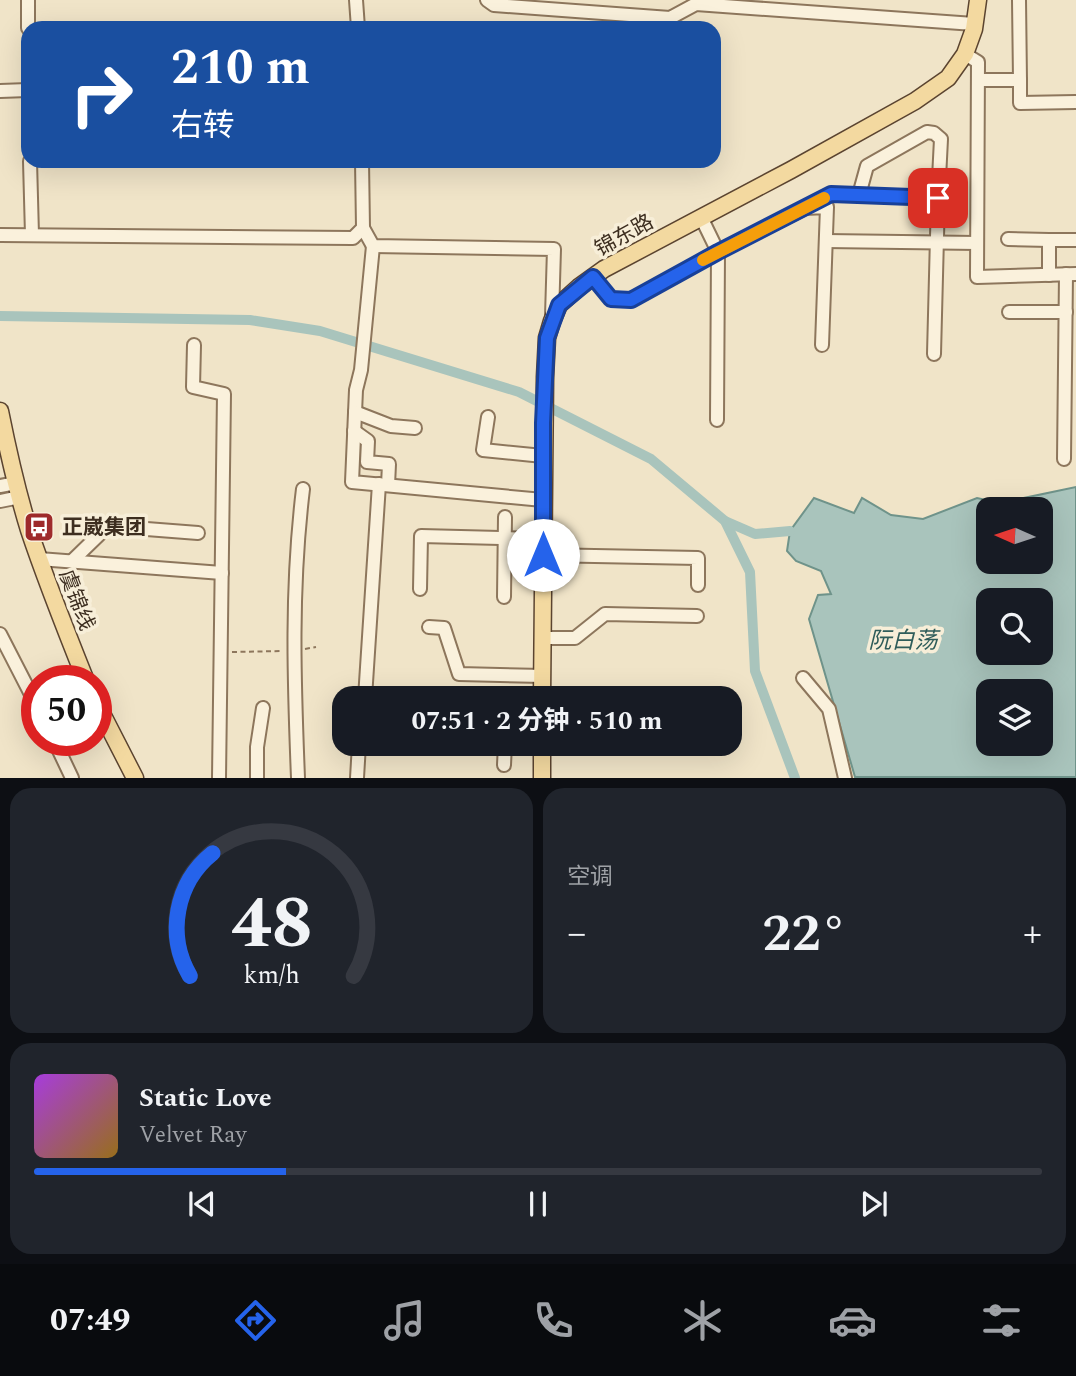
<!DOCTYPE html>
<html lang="zh">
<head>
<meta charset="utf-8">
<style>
  :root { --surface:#171b24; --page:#20242c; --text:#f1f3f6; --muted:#9ea1a6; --line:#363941; --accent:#2563eb }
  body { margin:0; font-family:Spectral,"Noto Sans SC",serif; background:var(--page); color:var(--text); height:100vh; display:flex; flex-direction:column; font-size:26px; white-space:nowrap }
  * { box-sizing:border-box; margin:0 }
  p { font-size:23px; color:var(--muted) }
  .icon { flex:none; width:38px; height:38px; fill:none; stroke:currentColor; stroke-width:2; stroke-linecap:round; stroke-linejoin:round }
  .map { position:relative; height:778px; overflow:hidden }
  .details { display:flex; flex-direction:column; gap:10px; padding:10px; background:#0d0f14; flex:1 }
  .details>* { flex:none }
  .top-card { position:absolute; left:21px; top:21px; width:700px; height:147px; border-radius:21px; box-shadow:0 7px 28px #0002; background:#1a4fa0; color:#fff; overflow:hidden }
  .needle { width:46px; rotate:273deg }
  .buttons { position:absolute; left:976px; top:497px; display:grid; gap:14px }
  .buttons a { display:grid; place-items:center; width:77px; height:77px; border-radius:14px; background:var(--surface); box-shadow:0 7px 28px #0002; font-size:35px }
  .speed { position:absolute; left:21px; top:665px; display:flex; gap:14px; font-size:35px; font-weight:700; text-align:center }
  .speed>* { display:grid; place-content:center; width:91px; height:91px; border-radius:50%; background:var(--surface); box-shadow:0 7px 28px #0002; line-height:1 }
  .speed .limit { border:10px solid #d22; background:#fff; color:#111 }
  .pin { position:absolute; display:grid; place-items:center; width:60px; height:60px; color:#fff; margin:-30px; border-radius:14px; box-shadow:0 4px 10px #0006 }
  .me { position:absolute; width:77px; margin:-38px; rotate:0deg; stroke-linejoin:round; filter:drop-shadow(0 0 5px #0008) }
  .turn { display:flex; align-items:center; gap:24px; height:147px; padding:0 35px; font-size:32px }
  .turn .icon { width:91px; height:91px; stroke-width:2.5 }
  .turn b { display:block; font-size:49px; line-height:60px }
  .big { font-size:52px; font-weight:700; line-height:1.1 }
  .details .tile { flex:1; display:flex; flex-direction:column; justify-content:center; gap:10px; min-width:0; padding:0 24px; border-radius:21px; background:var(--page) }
  .details .dial { align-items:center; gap:0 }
  .dial svg { height:182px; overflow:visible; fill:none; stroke:var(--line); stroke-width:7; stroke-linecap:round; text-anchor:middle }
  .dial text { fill:var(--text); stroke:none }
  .song { display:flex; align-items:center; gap:21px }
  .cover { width:84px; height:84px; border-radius:10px; background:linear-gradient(135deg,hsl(280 70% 55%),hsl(40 70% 35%)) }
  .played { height:7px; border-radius:4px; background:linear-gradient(90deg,var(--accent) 25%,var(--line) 25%) }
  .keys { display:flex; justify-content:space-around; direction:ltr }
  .heat { display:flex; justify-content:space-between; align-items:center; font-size:38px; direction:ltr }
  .details .tiles { flex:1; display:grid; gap:10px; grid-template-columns:1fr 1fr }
  .tile:last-child { grid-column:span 2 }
  .trip { position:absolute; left:332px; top:686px; width:410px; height:70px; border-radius:21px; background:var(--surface); box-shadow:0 7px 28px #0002; font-weight:700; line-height:70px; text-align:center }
  .dock { display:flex; height:112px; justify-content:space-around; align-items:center; background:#090b0e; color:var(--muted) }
  .dock .icon { width:49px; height:49px }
  .dock .active { color:var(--accent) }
  .dock b { font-size:32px; color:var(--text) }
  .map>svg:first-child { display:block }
  .water { fill:#a9c4bc; stroke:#6f938a; stroke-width:2; fill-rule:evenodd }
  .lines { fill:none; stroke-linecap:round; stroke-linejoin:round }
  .canal { stroke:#a9c4bc; stroke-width:10 }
  .minor-casing { stroke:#8d765c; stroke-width:16 }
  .major-casing { stroke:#5b4430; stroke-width:19 }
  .path { stroke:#8d765c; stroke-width:2; stroke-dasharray:5 3.5; stroke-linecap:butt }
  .minor { stroke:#faf1dc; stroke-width:12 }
  .major { stroke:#f3d9a0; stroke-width:16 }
  .route-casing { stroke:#184099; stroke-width:18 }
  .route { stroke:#2563eb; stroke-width:12 }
  .slow { stroke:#f59e0b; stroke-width:12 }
  .labels { text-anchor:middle; stroke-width:7; stroke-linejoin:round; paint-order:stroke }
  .street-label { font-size:21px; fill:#3d2e20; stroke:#f7eed8 }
  .poi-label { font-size:21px; font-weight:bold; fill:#3d2e20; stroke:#f7eed8; text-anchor:start }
  .water-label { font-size:23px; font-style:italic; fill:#2f5d5a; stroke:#f7eed8 }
</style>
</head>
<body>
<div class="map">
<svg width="1076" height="778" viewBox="0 0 1076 778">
  <rect width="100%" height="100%" fill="#f0e4c8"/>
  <path class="water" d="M1076 487V777H855L809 619 818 595 831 594 821 571 796 561 787 551 790 531 814 498 854 513 862 498 891 515 923 519 977 498 1000 503ZM989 509H1041V562H989ZM989 600H1041V653H989ZM989 691H1041V744H989Z"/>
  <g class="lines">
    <g class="canal">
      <polyline points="0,316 250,320 320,331 519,392 651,459 725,521 750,572 755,671 795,778"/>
      <polyline points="725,521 755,534 790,531"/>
    </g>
    <g class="minor-casing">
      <g id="minor">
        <polyline points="28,0 28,28"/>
        <polyline points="356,0 358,28"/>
        <polyline points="487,0 494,5 670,18 696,4 974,24"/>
        <polyline points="1019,0 1020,80"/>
        <polyline points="965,54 978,62 977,277 1076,274"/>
        <polyline points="978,80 1020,80 1020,103 1076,102"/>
        <polyline points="0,91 28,90"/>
        <polyline points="30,161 32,235"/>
        <polyline points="859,195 867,166 927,132 934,133 941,139 938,198"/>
        <polyline points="808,207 831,194 938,198 934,354"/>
        <polyline points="701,217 718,252 717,420"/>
        <polyline points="363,228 373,246 554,249 552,316"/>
        <polyline points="0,235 353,238 363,228 362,161"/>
        <polyline points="1008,239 1049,240"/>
        <polyline points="826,241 977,243"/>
        <polyline points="373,246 361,370 356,390 352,482 543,500"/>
        <polyline points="1049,275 1049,240 1076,240"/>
        <polyline points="592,277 611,299 631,300 718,252 805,208 827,207 822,345"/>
        <polyline points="1009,312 1066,312"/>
        <polyline points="194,345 193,387 224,394 219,778"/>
        <polyline points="355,412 391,426 415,428"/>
        <polyline points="488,417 483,450 543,456"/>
        <polyline points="354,431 368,441 367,462 389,464 388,485"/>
        <polyline points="1064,459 1066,274"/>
        <polyline points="0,486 16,483"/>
        <polyline points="0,501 20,497"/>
        <polyline points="543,555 698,558 698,585"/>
        <polyline points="39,559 222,573"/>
        <polyline points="72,561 108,526 198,533"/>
        <polyline points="420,589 421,536 542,539"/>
        <polyline points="504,597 505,517"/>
        <polyline points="429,627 444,628 459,674 543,676"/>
        <polyline points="0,634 37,706"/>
        <polyline points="543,638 575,638 605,614 697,616"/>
        <polyline points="803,678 829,709 845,778"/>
        <polyline points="365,698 379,484"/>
        <polyline points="54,740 72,778"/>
        <polyline points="504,765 505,744"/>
        <polyline points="257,778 257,747 263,708"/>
        <path d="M298 778C294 679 291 588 303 489"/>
        <polyline points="357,778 359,744"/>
      </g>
    </g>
    <g class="major-casing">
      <g id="major">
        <path d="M0 411C8 451 17 491 29 530 46 581 66 631 86 681"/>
        <polyline points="542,698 545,377 547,338 552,321 559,305 579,287 604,269 791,170 915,101 948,78 965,54 974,29 978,0"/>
        <polyline points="96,702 135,778"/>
        <polyline points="542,778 542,744"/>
      </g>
    </g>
    <g class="path">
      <polyline points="305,649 316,647"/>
      <polyline points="232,652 282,651"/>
    </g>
    <use href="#minor" class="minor"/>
    <use href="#major" class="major"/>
  </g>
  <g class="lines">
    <g class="route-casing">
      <polyline id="route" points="543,555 543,423 547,338 559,305 593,277 611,299 631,300 718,252 831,194 938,198"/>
    </g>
    <use href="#route" class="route"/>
    <polyline class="slow" points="703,260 824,198"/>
  </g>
  <defs>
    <g id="bus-square" transform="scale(1.575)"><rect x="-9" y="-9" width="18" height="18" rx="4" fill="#9e2a2b" stroke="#f7eed8"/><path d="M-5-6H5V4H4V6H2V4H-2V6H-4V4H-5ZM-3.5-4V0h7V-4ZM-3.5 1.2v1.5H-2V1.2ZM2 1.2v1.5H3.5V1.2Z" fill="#fff"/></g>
  </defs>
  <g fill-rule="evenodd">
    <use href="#bus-square" x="39" y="527"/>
  </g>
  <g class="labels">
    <g class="street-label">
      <text transform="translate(624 235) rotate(-29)" y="7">锦东路</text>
      <text transform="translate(77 600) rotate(69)" y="7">虞锦线</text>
    </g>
    <g class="poi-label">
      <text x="62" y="534">正崴集团</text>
    </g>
    <g class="water-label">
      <text x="903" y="648">阮白荡</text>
    </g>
  </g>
</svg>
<div class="buttons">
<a><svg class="needle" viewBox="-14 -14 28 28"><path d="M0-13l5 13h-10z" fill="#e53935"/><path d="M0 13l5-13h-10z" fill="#9ea1a6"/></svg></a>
<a><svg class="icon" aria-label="search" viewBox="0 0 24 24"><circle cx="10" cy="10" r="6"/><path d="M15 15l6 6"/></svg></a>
<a><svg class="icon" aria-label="layers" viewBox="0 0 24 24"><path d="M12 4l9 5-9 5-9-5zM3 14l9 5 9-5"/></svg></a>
</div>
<div class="speed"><div class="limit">50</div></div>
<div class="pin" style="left:938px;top:198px;background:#d93025"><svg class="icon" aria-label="arrive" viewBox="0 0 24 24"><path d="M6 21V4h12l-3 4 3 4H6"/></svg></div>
<svg class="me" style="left:543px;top:555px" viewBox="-20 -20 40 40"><circle r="19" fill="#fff"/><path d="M0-13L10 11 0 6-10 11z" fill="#2563eb"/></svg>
<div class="trip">07:51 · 2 分钟 · 510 m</div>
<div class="top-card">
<div class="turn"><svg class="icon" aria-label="right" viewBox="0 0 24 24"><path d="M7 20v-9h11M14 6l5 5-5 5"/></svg><div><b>210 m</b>右转</div></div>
</div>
</div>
<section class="details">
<div class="tiles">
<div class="tile dial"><svg viewBox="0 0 100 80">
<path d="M14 69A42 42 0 1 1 86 69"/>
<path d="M14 69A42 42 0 0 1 24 15" stroke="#2563eb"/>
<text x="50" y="56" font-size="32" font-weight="700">48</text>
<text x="50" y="72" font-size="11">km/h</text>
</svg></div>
<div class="tile"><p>空调</p>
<div class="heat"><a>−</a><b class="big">22°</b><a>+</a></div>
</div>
<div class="tile">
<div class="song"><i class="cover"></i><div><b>Static Love</b><p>Velvet Ray</p></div></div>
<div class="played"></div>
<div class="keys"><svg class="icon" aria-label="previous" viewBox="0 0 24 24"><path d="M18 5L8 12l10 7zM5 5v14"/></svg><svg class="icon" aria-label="pause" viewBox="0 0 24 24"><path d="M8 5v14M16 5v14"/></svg><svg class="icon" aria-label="next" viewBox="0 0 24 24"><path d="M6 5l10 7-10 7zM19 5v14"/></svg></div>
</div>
</div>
</section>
<nav class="dock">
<b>07:49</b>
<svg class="icon active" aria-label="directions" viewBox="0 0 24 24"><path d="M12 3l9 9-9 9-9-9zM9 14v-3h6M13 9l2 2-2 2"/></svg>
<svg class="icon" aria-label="music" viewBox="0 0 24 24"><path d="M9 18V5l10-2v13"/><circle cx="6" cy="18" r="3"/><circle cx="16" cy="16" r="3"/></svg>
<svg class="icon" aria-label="phone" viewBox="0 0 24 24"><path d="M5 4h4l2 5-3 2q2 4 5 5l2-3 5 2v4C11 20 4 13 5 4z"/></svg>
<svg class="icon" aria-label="climate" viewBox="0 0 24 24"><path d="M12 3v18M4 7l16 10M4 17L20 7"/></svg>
<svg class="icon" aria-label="car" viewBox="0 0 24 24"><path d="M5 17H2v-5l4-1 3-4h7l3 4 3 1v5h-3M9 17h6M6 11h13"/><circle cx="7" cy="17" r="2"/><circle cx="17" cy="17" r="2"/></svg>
<svg class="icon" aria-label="filters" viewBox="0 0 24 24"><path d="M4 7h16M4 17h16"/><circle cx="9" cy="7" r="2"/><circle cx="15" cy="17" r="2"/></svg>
</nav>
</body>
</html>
